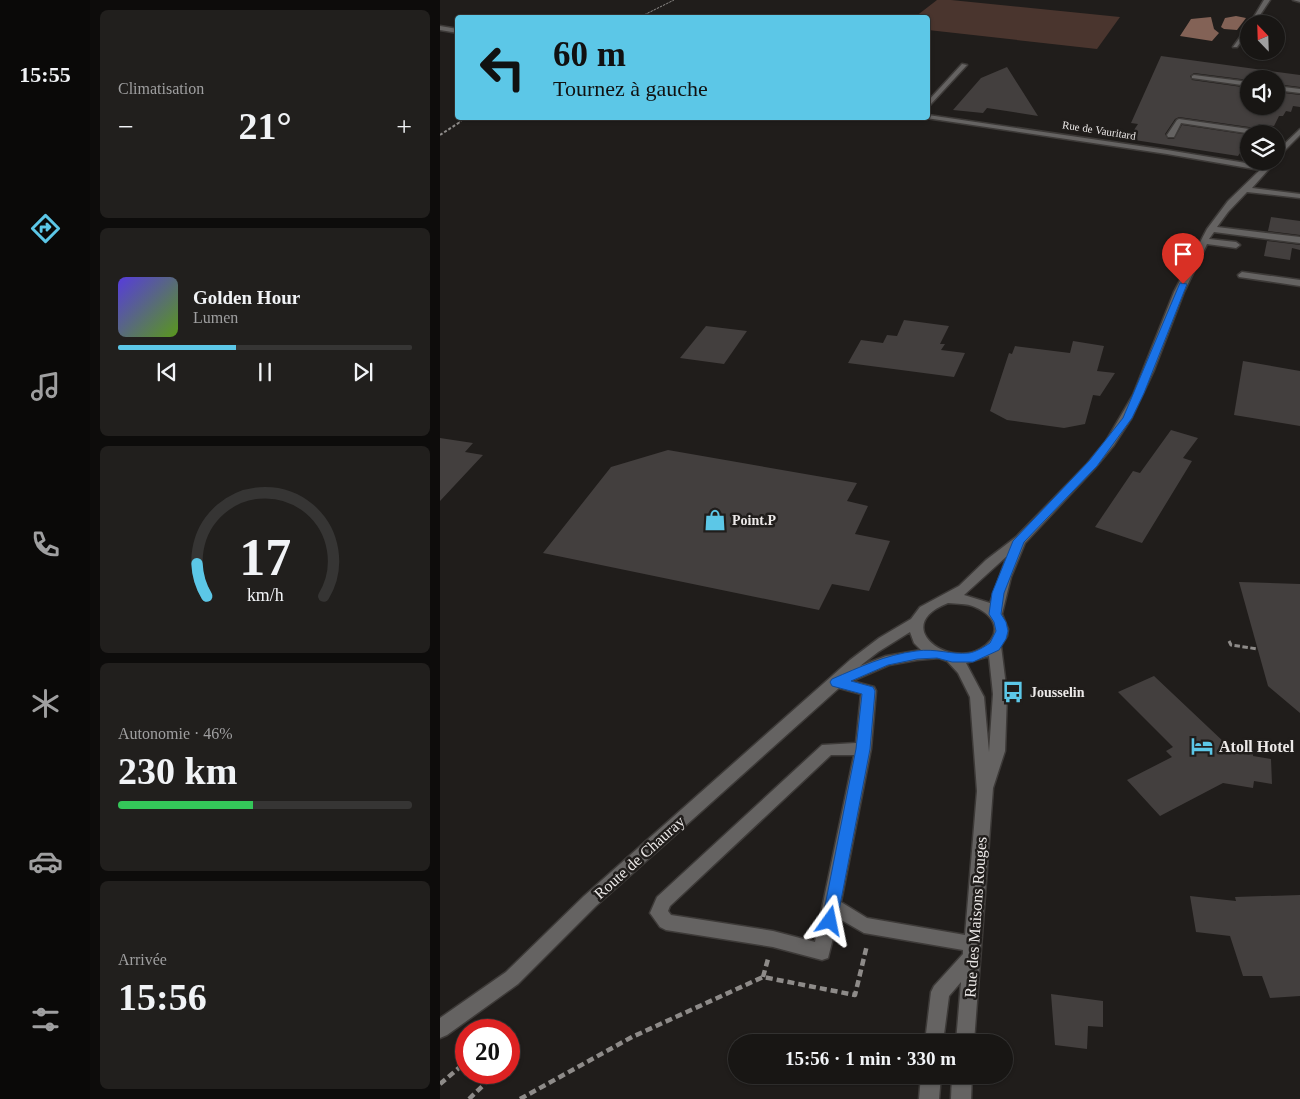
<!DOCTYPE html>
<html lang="fr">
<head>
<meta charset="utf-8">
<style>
  :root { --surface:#181614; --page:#211f1d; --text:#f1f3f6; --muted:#9f9fa0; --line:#363534; --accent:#5cc7e7 }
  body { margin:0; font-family:"Times New Roman",serif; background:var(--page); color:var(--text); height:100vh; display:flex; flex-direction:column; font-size:19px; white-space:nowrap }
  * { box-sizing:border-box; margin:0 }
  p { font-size:16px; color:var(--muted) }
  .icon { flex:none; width:28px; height:28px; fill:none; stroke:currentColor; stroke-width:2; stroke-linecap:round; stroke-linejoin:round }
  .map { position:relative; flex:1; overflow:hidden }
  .sheet { display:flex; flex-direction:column; gap:10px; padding:10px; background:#0d0c0b; width:350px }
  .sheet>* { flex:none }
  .banner { position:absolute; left:15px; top:15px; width:475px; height:105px; border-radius:5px; box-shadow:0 1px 4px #0004,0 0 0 1px var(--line); background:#5cc7e7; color:#111; overflow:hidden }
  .needle { width:32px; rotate:337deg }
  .fabs { position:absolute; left:800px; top:15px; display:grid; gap:10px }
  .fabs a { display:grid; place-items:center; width:45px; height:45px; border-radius:50%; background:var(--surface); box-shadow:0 1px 4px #0004,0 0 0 1px var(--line); font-size:25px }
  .speed { position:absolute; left:15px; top:1019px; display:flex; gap:10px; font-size:25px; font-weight:700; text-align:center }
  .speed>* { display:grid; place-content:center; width:65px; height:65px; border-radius:50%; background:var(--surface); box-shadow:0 1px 4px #0004,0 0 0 1px var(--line); line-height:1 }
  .speed .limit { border:8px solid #d22; background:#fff; color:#111 }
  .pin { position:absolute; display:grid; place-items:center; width:42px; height:42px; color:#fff; margin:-51px -21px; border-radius:50% 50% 50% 0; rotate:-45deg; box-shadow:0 0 5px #0007 }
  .pin .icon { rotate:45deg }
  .me { position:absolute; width:55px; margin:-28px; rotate:12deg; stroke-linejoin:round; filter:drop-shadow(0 0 4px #0008) }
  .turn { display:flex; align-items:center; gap:18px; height:105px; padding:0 15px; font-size:22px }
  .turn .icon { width:65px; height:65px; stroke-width:2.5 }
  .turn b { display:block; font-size:35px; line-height:42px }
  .big { font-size:38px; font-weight:700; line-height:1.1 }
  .sheet .widget { flex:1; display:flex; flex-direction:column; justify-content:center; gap:8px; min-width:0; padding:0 18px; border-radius:8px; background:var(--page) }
  .sheet .dial { align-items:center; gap:0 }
  .dial svg { height:130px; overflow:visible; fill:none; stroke:var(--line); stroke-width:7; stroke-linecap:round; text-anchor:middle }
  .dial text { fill:var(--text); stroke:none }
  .song { display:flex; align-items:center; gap:15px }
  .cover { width:60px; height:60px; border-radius:8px; background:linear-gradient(135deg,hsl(250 70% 55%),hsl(90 70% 35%)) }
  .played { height:5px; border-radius:2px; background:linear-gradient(90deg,var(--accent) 40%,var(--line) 40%) }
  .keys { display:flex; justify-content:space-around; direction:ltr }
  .heat { display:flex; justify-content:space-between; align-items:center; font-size:28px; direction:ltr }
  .charge { height:8px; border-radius:4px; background:linear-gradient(90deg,#34c759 46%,var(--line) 0) }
  .trip { position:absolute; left:288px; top:1034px; width:285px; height:50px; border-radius:25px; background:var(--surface); box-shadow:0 1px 4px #0004,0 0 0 1px var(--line); font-weight:700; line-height:50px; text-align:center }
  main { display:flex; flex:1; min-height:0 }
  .dock { display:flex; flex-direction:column; width:90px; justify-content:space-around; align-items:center; background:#0a0908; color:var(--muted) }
  .dock .icon { width:35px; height:35px }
  .dock .on { color:var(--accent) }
  .dock b { font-size:22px; color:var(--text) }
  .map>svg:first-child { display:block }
  .green { fill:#4a352e }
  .water { fill:#836256 }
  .building { fill:#433f3e }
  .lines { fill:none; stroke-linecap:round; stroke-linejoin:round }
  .minor-casing { stroke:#3d3a38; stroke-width:3 }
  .path-far3 { stroke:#8e8b89; stroke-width:1; stroke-dasharray:2.5 1; stroke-linecap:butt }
  .path-far2 { stroke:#8e8b89; stroke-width:2; stroke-dasharray:3 2; stroke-linecap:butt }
  .path-far1 { stroke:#8e8b89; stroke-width:3; stroke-dasharray:5.5 2.5; stroke-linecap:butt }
  .path { stroke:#8e8b89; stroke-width:4.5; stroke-dasharray:7 4; stroke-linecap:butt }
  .minor { fill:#656362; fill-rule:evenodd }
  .route { fill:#1a73e8; stroke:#114b97 }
  .labels { text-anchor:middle; stroke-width:5; stroke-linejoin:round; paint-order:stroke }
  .far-street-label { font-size:11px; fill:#ece9e8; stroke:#201d1b }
  .poi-label { font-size:14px; font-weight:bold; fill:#ece9e8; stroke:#201d1b; text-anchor:start }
  .near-poi-label { font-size:16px; font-weight:bold; fill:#ece9e8; stroke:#201d1b; text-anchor:start }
  .near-street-label { font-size:16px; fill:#ece9e8; stroke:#201d1b }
</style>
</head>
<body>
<main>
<nav class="dock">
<b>15:55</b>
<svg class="icon on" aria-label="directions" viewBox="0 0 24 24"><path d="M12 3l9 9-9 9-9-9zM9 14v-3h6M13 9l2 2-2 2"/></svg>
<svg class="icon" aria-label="music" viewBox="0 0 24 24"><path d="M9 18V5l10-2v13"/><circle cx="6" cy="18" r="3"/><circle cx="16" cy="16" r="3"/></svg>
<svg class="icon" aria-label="phone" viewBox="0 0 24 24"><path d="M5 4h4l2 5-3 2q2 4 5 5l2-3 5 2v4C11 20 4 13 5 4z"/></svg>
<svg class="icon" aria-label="climate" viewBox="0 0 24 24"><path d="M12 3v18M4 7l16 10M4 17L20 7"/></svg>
<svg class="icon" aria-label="car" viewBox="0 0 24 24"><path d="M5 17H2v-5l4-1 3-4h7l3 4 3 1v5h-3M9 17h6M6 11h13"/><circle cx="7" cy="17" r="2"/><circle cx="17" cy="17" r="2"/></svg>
<svg class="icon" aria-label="filters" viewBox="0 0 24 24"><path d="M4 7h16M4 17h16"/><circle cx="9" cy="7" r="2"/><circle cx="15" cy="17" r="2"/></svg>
</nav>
<section class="sheet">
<div class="widget"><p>Climatisation</p>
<div class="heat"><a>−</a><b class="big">21°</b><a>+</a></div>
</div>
<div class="widget">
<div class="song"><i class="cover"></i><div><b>Golden Hour</b><p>Lumen</p></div></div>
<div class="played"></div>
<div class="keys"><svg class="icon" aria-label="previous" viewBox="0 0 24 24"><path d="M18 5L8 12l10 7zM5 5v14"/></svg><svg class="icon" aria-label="pause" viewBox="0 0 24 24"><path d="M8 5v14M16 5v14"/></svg><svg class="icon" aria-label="next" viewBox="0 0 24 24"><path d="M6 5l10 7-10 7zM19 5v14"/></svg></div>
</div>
<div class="widget dial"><svg viewBox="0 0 100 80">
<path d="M14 69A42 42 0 1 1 86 69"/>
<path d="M14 69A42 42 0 0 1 8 49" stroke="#5cc7e7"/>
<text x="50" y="56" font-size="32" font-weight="700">17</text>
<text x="50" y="72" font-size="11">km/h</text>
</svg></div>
<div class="widget"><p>Autonomie · 46%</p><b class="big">230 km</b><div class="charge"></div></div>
<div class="widget"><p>Arrivée</p><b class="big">15:56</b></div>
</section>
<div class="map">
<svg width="860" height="1099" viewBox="0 0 860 1099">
  <rect width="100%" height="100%" fill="#201d1b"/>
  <polygon class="green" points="497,0 511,0 680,17 657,49 488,30 488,18 475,17"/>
  <g class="water">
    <polygon points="796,16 806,18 797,30 784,29 781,27 785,18"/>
    <polygon points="771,17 774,29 779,33 772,41 740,36 751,19"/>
  </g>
  <g class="building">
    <polygon points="721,56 860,75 860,87 836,84 836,79 809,80 754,73 750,76 752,80 809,88 809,106 836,106 836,92 860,95 860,107 853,106 851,112 846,111 843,116 839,116 834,126 819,124 816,128 739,117 735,119 725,134 728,139 734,139 742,125 809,135 809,140 798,156 688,139 698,124 691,123"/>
    <polygon points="567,67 598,116 547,108 543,113 513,110 541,78"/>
    <polygon points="831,217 860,221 860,235 828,231"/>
    <polygon points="827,241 860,245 860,250 852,248 850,260 824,256"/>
    <polygon points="464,320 509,326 500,344 505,344 501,350 525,353 514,377 408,363 421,340 443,343 447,335 457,336"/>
    <polygon points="266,326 307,331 284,364 240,358"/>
    <polygon points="633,341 664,346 657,371 675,373 660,396 653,395 645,424 624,428 567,420 550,411 569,353 572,354 575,346 630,353"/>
    <polygon points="803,361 860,371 860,426 794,415"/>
    <polygon points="731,430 758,438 743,458 752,461 702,543 655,527 693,471 700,473"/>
    <polygon points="0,438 33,443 25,452 43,455 0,501"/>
    <polygon points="228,450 417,483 407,501 428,506 415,534 450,541 429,591 392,584 379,610 103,553 171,467"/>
    <polygon points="799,582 860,584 860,713 828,686"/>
    <polygon points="714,676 786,744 813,749 813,756 831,759 832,784 814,781 813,788 783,783 720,816 687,780 732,757 726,751 733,747 678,692"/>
    <polygon points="860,895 860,996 830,998 822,976 803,976 790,936 756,932 750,896 796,901 795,897"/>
    <polygon points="611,994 663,1001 663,1027 648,1026 647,1049 615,1045"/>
  </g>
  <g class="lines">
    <g class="minor-casing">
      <g id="minor">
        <polygon points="824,0 830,0 814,24 809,25"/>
        <polygon points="853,0 860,0 860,2"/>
        <polygon points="809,25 809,31 797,47 793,47"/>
        <polygon points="0,26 18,29 18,33 0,30"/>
        <polygon points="522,64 527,65 490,105 488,106 488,101"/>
        <polygon points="754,75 809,82 809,86 752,78 752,76"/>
        <polygon points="836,86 860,89 860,93 836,90"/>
        <path d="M488 115 727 150 824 166 828 161H836L812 188 860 194V198L807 192 788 212 777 227 860 237V243L774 232 769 239 796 242 800 245 796 248 767 244 744 292 714 370 691 419 674 445 655 468 585 543 571 577 562 614 568 629 567 636 561 646 567 694 565 751 553 788 534 1042H516L521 982 509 996 503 1042H485L491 992 494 986 523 954V950L424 933 398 918 388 958 382 960 333 947 226 930 220 927 210 913 217 897 382 745 416 743 421 694 399 688 156 906 78 984 7 1035 0 1038V1018L66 972 144 896 410 660 439 638 471 619 480 607 519 586 546 560 576 537 647 464 666 441 693 395 734 292 767 229 788 201 820 170 727 154 486 118ZM567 556 550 603 524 595ZM508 603C517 604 526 603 535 607 557 616 563 636 540 649 506 668 451 625 508 603ZM470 632 474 643 481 650 446 656 420 666 438 652ZM549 656 553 694 549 752 544 697 526 663ZM499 658 507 661 518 673 530 697 537 791 525 935 427 918 401 902 431 749 436 691 434 687 412 681 449 665 477 660ZM391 755H414L375 942 333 931 231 915 228 911 230 906Z"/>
        <polygon points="739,119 830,132 833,134 813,134 741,123 734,137 728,137 727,135 737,120"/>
        <polygon points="860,129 860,135 836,159 836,152"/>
        <polygon points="802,272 860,280 860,286 799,277 798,275"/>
        <polygon points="481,1075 501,1075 499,1099 479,1099"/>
        <polygon points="512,1075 532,1075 531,1099 511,1099"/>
      </g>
    </g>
    <g class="path-far3">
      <polyline points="198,18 234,0"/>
      <polyline points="18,123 26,118"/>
    </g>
    <polyline class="path-far2" points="0,135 20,122"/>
    <polyline class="path-far1" points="789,641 791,645 818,649"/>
    <g class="path">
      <polyline points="323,977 328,959"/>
      <polyline points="69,1044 71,1044 76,1054 69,1061"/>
      <polyline points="0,1084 26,1062"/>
      <polyline points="29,1099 57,1072"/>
      <polyline points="80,1099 192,1037 323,977 415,995 427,945"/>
    </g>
    <use href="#minor" class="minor"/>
  </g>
  <path class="route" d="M740 283 747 284 704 393 692 418 657 466 584 542 564 593 561 614 566 622 568 631 566 639 559 650 533 662H512L497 658 477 659 448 665 411 681 433 687 435 691 430 749 397 921 395 926 390 928 384 926 382 921 416 749 422 694 392 686 390 682 392 679C420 667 445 655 476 651 496 648 511 655 529 653 536 652 544 647 550 643L556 631 554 622 549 614 552 593 573 541 649 461 683 418Z"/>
  <defs>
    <g id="shop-bare" transform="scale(1.725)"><path d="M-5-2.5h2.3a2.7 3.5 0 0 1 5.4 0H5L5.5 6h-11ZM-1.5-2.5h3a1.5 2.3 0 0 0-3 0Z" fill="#5cc7e7" stroke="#201d1b" stroke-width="2.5" paint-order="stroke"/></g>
    <g id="bus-bare" transform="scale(1.725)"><path d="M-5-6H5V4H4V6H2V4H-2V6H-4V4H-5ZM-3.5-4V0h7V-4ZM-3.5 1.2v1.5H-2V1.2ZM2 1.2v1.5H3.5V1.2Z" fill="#5cc7e7" stroke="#201d1b" stroke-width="2.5" paint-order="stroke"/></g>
    <g id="hotel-bare" transform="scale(1.725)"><path d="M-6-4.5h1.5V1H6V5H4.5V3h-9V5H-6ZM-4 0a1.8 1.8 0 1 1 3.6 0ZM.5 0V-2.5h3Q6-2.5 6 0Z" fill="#5cc7e7" stroke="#201d1b" stroke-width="2.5" paint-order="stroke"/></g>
  </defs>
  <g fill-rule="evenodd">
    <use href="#shop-bare" x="275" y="520"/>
    <use href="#bus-bare" x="573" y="692"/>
    <use href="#hotel-bare" x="762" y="746"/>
  </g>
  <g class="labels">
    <g class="far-street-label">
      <text transform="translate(659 130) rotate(9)" y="4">Rue de Vauritard</text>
    </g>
    <g class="poi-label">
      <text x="292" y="525">Point.P</text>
      <text x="590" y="697">Jousselin</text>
    </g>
    <g class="near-poi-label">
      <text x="779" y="752">Atoll Hotel</text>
    </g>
    <g class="near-street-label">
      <text transform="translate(199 857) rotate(-42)" y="6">Route de Chauray</text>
      <text transform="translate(535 917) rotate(-86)" y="6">Rue des Maisons Rouges</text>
    </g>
  </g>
</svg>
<div class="fabs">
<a><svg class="needle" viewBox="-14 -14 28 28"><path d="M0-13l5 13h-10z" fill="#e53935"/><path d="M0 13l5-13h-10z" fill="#9f9fa0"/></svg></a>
<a><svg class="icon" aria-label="sound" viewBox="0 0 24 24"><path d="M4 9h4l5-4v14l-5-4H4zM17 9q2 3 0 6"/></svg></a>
<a><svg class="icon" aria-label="layers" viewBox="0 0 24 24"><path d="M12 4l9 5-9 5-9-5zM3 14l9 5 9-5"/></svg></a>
</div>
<div class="speed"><div class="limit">20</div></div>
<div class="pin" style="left:743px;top:284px;background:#d93025"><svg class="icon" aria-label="arrive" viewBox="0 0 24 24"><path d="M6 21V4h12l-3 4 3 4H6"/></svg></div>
<svg class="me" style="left:390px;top:921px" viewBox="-20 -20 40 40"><path d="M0-17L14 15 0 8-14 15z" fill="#1a73e8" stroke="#fff" stroke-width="4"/></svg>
<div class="trip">15:56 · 1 min · 330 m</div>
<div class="banner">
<div class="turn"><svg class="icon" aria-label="left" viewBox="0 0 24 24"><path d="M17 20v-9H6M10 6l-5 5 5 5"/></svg><div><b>60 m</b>Tournez à gauche</div></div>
</div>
</div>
</main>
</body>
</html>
